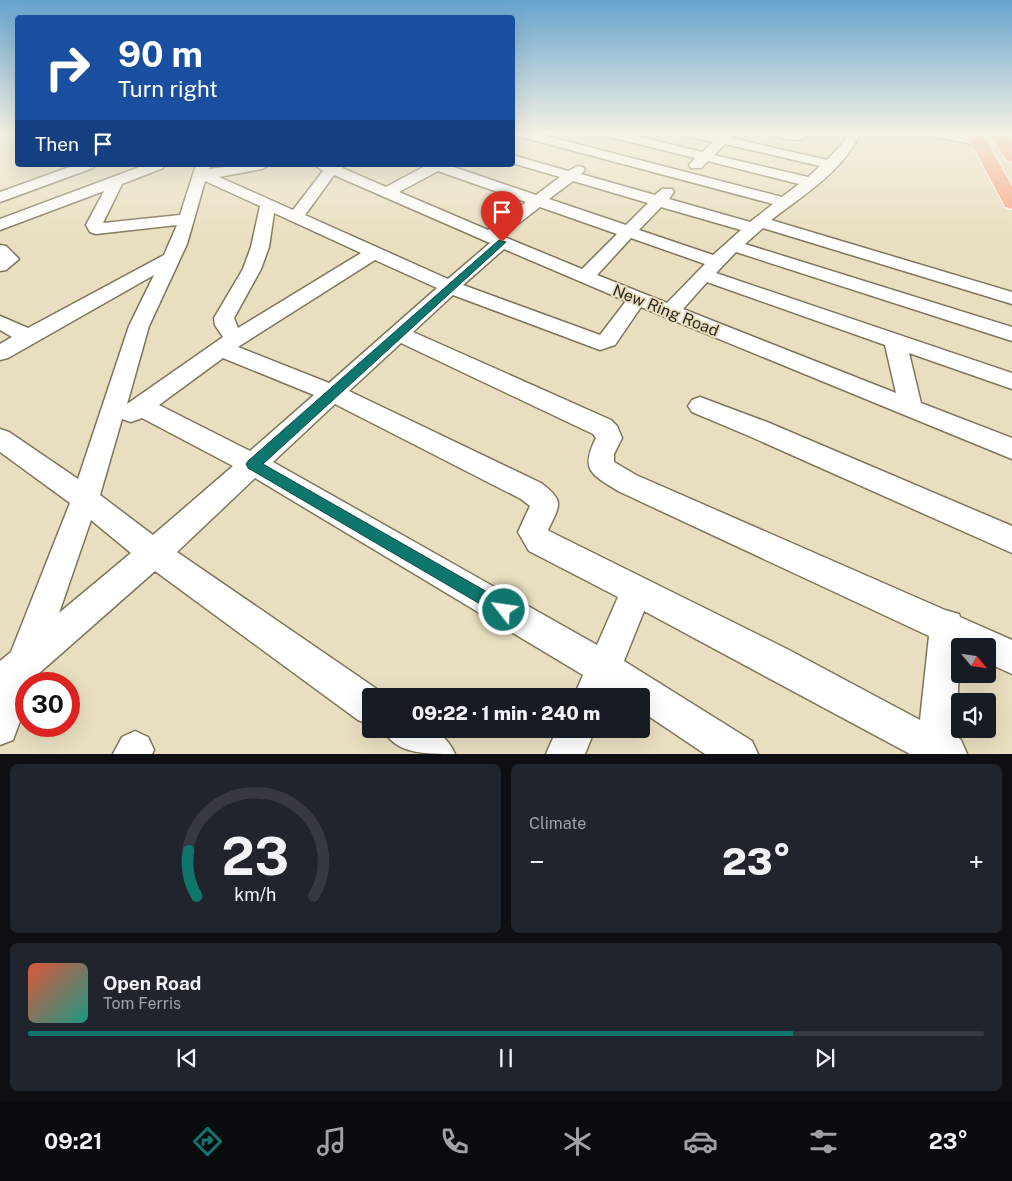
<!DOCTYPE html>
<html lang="en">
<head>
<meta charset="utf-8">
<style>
  :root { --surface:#171b24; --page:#20242c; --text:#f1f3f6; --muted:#9ea1a6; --line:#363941; --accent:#0f766e }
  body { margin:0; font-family:"Public Sans",sans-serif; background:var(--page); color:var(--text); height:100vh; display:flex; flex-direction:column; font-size:19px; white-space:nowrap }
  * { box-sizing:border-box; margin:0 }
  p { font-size:16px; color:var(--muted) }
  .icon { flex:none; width:28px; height:28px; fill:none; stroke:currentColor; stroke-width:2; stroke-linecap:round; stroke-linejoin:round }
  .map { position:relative; height:754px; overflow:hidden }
  .details { display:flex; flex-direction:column; gap:10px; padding:10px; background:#0d0f14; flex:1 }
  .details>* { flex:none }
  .top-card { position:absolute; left:15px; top:15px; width:500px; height:152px; border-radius:5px; box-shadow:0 5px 20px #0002; background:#1a4fa0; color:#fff; overflow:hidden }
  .needle { width:32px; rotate:119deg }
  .buttons { position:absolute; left:951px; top:638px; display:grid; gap:10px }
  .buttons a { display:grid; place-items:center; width:45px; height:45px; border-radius:5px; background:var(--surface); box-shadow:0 5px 20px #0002; font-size:25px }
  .speed { position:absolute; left:15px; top:672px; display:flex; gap:10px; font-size:25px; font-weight:700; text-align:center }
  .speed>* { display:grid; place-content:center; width:65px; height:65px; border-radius:50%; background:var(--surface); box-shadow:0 5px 20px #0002; line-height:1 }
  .speed .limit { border:8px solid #d22; background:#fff; color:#111 }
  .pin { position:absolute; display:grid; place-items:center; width:42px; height:42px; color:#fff; margin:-51px -21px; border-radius:50% 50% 50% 0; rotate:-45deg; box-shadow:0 0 5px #0007 }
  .pin .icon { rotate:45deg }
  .me { position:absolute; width:55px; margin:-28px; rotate:300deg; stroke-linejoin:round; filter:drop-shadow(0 0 4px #0008) }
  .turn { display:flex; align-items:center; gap:18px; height:105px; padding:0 20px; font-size:22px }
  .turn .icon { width:65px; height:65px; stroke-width:2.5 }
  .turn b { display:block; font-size:35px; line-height:42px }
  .then { display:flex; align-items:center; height:48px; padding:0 20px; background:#0003; gap:10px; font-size:19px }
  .big { font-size:38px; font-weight:800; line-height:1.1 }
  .details .tile { flex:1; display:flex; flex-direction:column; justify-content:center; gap:8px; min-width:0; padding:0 18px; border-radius:8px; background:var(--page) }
  .details .dial { align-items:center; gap:0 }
  .dial svg { height:130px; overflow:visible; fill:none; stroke:var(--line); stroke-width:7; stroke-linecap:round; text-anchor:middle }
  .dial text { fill:var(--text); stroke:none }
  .song { display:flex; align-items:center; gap:15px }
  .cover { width:60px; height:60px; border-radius:8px; background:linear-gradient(135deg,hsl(10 70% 55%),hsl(170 70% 35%)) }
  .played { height:5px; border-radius:2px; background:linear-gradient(90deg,var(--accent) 80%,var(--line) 80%) }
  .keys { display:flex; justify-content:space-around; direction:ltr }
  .heat { display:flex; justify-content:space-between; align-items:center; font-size:28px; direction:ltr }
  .details .tiles { flex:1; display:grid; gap:10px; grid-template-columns:1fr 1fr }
  .tile:last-child { grid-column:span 2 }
  .trip { position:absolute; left:362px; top:688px; width:288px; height:50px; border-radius:5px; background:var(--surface); box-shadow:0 5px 20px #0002; font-weight:800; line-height:50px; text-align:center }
  .tabs { display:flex; height:80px; justify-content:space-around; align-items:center; background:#090b0e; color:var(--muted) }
  .tabs .icon { width:35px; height:35px }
  .tabs .current { color:var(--accent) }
  .tabs b { font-size:22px; color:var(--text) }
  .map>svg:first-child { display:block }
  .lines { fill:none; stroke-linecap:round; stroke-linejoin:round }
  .minor-casing { stroke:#7f755a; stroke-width:3 }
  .highway-casing { stroke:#fff; stroke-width:2 }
  .minor { fill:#fff; fill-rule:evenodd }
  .highway { fill:#f8a986; fill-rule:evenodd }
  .route { fill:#0f766e; stroke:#0a4d48 }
  .labels { text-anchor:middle; stroke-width:4; stroke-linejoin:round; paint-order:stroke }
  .street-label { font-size:16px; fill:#2c291d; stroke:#e9dfc0 }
</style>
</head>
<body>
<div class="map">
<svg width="1012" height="754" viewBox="0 0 1012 754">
  <rect width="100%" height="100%" fill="#e9dfc0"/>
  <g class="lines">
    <g class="minor-casing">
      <g id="minor">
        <path d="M516 133H535L782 197 799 184 708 161 701 168H691L689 165 695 158 606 136 604 133H624L702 152 713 142 687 136 685 133H706L719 135 722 133H735L731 138 827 160 842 144 848 133H860C845 170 802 196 771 220L1012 292V304L763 228 745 244 1012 327V341L736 252 716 273 1012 373V389L909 353 921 403 1012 438V459L641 307 615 345 600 350 453 295 413 332 611 420 617 426 622 438 614 454V462L636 475 945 610 959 614 960 617 1012 640V674L988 663V646H960L956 736 961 740 967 754H910L644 611 624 661 752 741 758 754H705L641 711V696H619L612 692 610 696H574L583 675 255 478 177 552 384 694 385 696H371V725L358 720 155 571 37 675 34 684H26V705L13 740 0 745V661L11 652 70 503 0 452V429L9 432 78 479 129 326 154 275 8 358 0 360V344L12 337 0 330V316L28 328 164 255 177 225 96 234 90 232 86 225 104 191 0 230V219L145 165H165L163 168 122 184 103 223 180 215 196 165H210L209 169 241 165H269L262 169 219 177 293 210 323 171 315 165H345L342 168 386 187 427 165H448L536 195 560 177 512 163V155L568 171 578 166 583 167 585 170 581 174 655 195 662 189H672L674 192 669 199 750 222 773 204 518 136ZM725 144 820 166 808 177 714 155ZM438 171 526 202 488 230 399 192ZM334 175 490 243 448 279 305 215ZM205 181 260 206 251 247 243 269 214 318 215 325 223 337 127 404 149 326 187 244ZM573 181 648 203 626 225 549 199ZM540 207 617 234 582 269 502 236ZM661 207 741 230 713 255 639 230ZM274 213 361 253 238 328 234 318 261 269 269 247ZM631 238 705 264 667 303 597 275ZM504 249 626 301 600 335 463 285ZM375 260 437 288 329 383 238 347ZM707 282 885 345 896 393 683 309ZM401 343 593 434 596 438C580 470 591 474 618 491L929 636 920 720 789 650 549 531 548 530C560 505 565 501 541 483L349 391ZM223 358 314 395 250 451 159 405ZM335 404 521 499 530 506 518 532 529 551 618 597 597 645 273 462ZM142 418 233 466 153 535 100 495 122 419 131 422ZM91 520 131 553 59 613Z"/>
        <path d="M774 133H810C802 144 787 139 776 136Z"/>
        <polygon points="931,133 954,133 982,138 983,141 977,145 933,136"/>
        <polygon points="1000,133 1012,133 1012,138 1002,136"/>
        <polygon points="75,165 95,165 93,168 0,202 0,192"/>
        <polygon points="0,245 6,246 19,259 6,270 0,271"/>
        <polygon points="700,397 767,422 1012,526 1012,553 749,436 692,412 688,406 692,400"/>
        <path d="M383 729C413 729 441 721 455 754 425 754 395 754 383 729Z"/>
        <polygon points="557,729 595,729 585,754 546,754"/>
        <polygon points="135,731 148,737 154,750 152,754 113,754 122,737"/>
      </g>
    </g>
    <g class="highway-casing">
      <g id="highway">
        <polygon points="966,133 982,133 1012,186 1012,209 1005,207 1003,203"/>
        <polygon points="990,133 1005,133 1012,143 1012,162 1006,160"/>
      </g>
    </g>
    <use href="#minor" class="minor"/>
    <use href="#highway" class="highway"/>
  </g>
  <linearGradient id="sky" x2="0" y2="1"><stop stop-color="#66a4ce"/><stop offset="0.56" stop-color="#f5f1e3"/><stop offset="1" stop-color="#f5f1e3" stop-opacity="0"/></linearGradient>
  <rect width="1012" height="238" fill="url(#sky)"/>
  <polygon class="route" points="499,240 506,242 263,464 510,605 512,610 510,616 504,618 248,468 246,464 248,461"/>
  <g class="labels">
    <g class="street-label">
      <text transform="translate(666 310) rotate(22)" y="6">New Ring Road</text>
    </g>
  </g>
</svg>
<div class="buttons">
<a><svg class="needle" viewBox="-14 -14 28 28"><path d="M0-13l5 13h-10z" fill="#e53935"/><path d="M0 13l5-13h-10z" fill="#9ea1a6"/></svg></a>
<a><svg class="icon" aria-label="sound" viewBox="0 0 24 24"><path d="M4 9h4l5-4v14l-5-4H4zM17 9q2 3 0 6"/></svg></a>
</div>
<div class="speed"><div class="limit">30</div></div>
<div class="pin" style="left:502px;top:242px;background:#d93025"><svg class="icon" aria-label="arrive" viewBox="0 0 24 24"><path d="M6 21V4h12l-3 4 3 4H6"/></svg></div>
<svg class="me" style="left:504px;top:610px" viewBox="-20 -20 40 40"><circle r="17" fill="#0f766e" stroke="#fff" stroke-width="3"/><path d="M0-11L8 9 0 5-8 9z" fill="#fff"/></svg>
<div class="trip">09:22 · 1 min · 240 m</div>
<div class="top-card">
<div class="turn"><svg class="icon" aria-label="right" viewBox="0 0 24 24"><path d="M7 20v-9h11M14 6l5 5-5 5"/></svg><div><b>90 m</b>Turn right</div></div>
<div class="then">Then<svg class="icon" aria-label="arrive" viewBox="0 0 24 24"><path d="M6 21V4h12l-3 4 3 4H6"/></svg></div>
</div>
</div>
<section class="details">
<div class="tiles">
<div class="tile dial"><svg viewBox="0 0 100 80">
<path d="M14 69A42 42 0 1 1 86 69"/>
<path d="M14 69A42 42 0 0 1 9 41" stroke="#0f766e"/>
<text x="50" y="56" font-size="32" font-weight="700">23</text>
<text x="50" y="72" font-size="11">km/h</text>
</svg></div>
<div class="tile"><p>Climate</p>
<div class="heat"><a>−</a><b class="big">23°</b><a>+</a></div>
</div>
<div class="tile">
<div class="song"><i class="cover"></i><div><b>Open Road</b><p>Tom Ferris</p></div></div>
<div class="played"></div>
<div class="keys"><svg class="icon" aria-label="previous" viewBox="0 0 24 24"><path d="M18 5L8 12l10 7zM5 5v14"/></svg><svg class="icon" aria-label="pause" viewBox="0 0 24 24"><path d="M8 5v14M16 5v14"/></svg><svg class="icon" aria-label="next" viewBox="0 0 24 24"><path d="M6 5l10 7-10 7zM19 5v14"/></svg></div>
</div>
</div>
</section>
<nav class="tabs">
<b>09:21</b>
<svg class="icon current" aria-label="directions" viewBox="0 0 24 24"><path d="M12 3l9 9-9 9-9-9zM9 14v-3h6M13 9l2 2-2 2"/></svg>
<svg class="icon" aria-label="music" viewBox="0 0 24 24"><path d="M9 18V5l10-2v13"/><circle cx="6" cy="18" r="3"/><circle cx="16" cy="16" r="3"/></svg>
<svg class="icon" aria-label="phone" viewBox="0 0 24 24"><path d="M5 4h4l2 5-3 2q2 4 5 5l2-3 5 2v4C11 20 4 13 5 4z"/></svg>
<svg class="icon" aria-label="climate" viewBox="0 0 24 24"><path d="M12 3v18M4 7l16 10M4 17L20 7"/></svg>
<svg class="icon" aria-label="car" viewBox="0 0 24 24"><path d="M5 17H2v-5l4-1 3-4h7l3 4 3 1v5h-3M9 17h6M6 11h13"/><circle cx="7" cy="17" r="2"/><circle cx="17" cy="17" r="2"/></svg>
<svg class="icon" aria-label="filters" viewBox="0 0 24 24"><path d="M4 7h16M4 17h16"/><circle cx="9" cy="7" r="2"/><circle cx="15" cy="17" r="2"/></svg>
<b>23°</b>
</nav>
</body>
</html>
